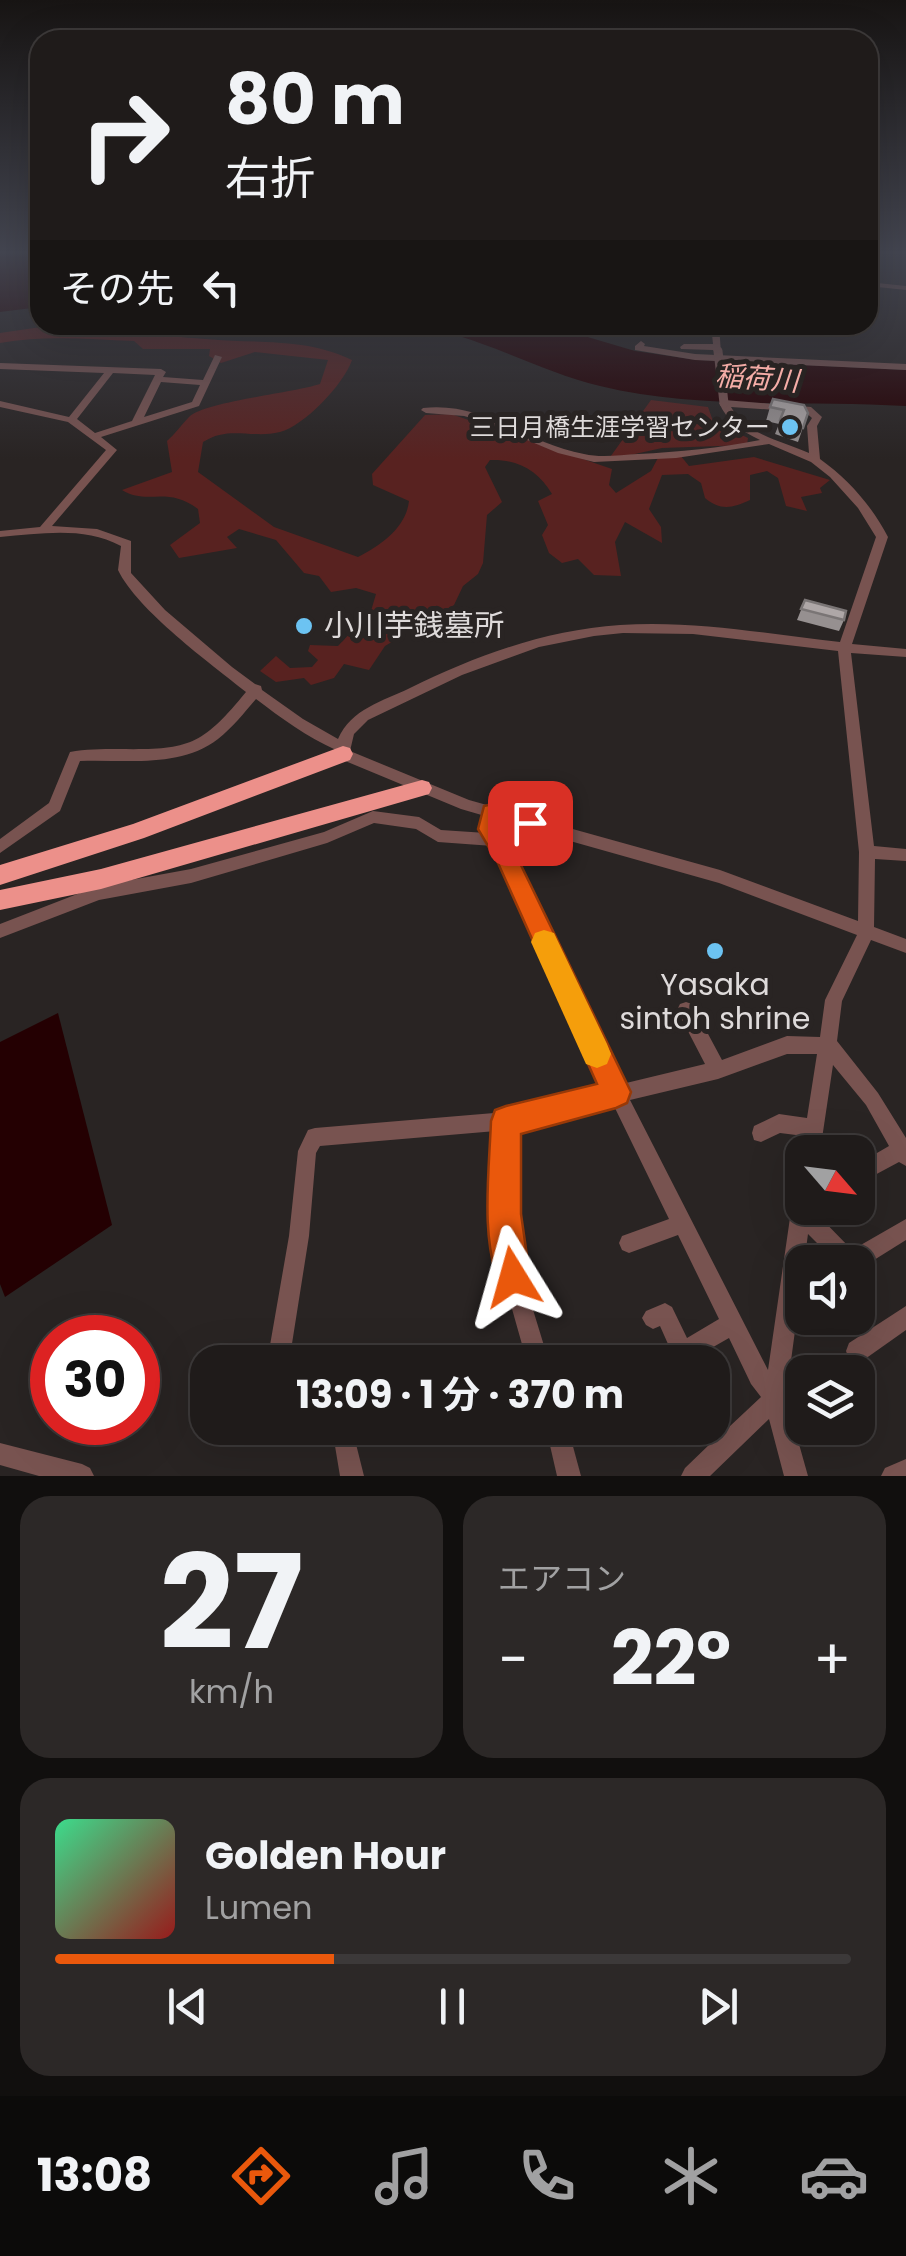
<!DOCTYPE html>
<html lang="ja">
<head>
<meta charset="utf-8">
<style>
  :root { --surface:#1f1b1a; --page:#2c2827; --text:#f1f3f6; --muted:#a1a1a2; --line:#3c3939; --accent:#ea580c }
  body { margin:0; font-family:Poppins,"Noto Sans JP",sans-serif; background:var(--page); color:var(--text); height:100vh; display:flex; flex-direction:column; font-size:38px; white-space:nowrap }
  * { box-sizing:border-box; margin:0 }
  p { font-size:32px; color:var(--muted) }
  .icon { flex:none; width:55px; height:55px; fill:none; stroke:currentColor; stroke-width:2; stroke-linecap:round; stroke-linejoin:round }
  .map { position:relative; height:1476px; overflow:hidden }
  .sheet { display:flex; flex-direction:column; gap:20px; padding:20px; background:#110f0e; flex:1 }
  .sheet>* { flex:none }
  .banner { position:absolute; left:30px; top:30px; width:848px; height:305px; border-radius:30px; box-shadow:0 10px 40px #0002,0 0 0 2px var(--line); background:#1f1b1a; color:var(--text); overflow:hidden }
  .needle { width:65px; rotate:118deg }
  .fabs { position:absolute; left:785px; top:1135px; display:grid; gap:20px }
  .fabs a { display:grid; place-items:center; width:90px; height:90px; border-radius:20px; background:var(--surface); box-shadow:0 10px 40px #0002,0 0 0 2px var(--line); font-size:50px }
  .speed { position:absolute; left:30px; top:1315px; display:flex; gap:20px; font-size:50px; font-weight:700; text-align:center }
  .speed>* { display:grid; place-content:center; width:130px; height:130px; border-radius:50%; background:var(--surface); box-shadow:0 10px 40px #0002,0 0 0 2px var(--line); line-height:1 }
  .speed .limit { border:15px solid #d22; background:#fff; color:#111 }
  .pin { position:absolute; display:grid; place-items:center; width:85px; height:85px; color:#fff; margin:-42px; border-radius:20px; box-shadow:0 5px 15px #0006 }
  .me { position:absolute; width:110px; margin:-55px; rotate:352deg; stroke-linejoin:round; filter:drop-shadow(0 0 8px #0008) }
  .turn { display:flex; align-items:center; gap:35px; height:210px; padding:0 30px; font-size:45px }
  .turn .icon { width:130px; height:130px; stroke-width:2.5 }
  .turn b { display:block; font-size:70px; line-height:85px }
  .then { display:flex; align-items:center; height:95px; padding:0 30px; background:#0003; gap:20px; font-size:38px }
  .big { font-size:75px; font-weight:700; line-height:1.1 }
  .sheet .tile { flex:1; display:flex; flex-direction:column; justify-content:center; gap:15px; min-width:0; padding:0 35px; border-radius:30px; background:var(--page) }
  .sheet .dial { align-items:center; gap:0 }
  .dial b { font-size:130px; line-height:1 }
  .song { display:flex; align-items:center; gap:30px }
  .cover { width:120px; height:120px; border-radius:15px; background:linear-gradient(135deg,hsl(150 70% 55%),hsl(0 70% 35%)) }
  .played { height:10px; border-radius:5px; background:linear-gradient(90deg,var(--accent) 35%,var(--line) 35%) }
  .keys { display:flex; justify-content:space-around; direction:ltr }
  .heat { display:flex; justify-content:space-between; align-items:center; font-size:55px; direction:ltr }
  .sheet .tiles { flex:1; display:grid; gap:20px; grid-template-columns:1fr 1fr }
  .tile:last-child { grid-column:span 2 }
  .trip { position:absolute; left:190px; top:1345px; width:540px; height:100px; border-radius:30px; background:var(--surface); box-shadow:0 10px 40px #0002,0 0 0 2px var(--line); font-weight:700; line-height:100px; text-align:center }
  .dock { display:flex; height:160px; justify-content:space-around; align-items:center; background:#0c0b0a; color:var(--muted) }
  .dock .icon { width:70px; height:70px }
  .dock .active { color:var(--accent) }
  .dock b { font-size:45px; color:var(--text) }
  .map>svg:first-child { display:block }
  .green { fill:#582220 }
  .water { fill:#240002 }
  .lines { fill:none; stroke-linecap:round; stroke-linejoin:round }
  .minor { fill:#785350; fill-rule:evenodd }
  .highway { fill:#ec908a; fill-rule:evenodd }
  .minor-bridge { stroke:#785350; stroke-width:9 }
  .wall { fill:#969090 }
  .building { fill:#aea7a7; stroke:#7a7575; stroke-width:2.5 }
  .route { fill:#ea580c; stroke:#983908; stroke-width:2.5 }
  .slow { fill:#f59e0b }
  .poi-dot { fill:#6cc3f2; stroke:#292423; stroke-width:4 }
  .labels { text-anchor:middle; stroke-width:10; stroke-linejoin:round; paint-order:stroke }
  .far-poi-label { font-size:25px; fill:#dedada; stroke:#292423; text-anchor:end }
  .far-water-label { font-size:28px; font-style:italic; fill:#f6aea8; stroke:#292423 }
  .poi-label { font-size:30px; fill:#dedada; stroke:#292423; text-anchor:start }
</style>
</head>
<body>
<div class="map">
<svg width="906" height="1476" viewBox="0 0 906 1476">
  <rect width="100%" height="100%" fill="#292423"/>
  <g class="green">
    <path d="M41 327C96 328 151 335 206 339 257 344 304 337 352 360 344 384 304 426 280 432 251 439 229 425 203 442L198 472 274 527 358 557C381 545 406 528 409 501L373 485 372 474 425 415 451 414 612 469 609 485 616 493 651 471 659 456 680 455 689 466 754 457 830 480 820 488 822 493 801 497 807 511 786 506 778 478 767 471 750 475V500C733 508 720 511 705 498L701 483 688 474 662 475 649 509 661 527 662 543 625 522 615 542 621 576 594 575 578 559 562 563 549 553 542 535 548 525 538 501 552 494C538 471 519 459 490 460L485 467 502 502 487 515 483 563 478 574 463 586 454 605 385 646 369 670 344 664 334 678 311 685 304 678 276 682 260 671 276 656 290 668 312 667 318 660 308 651 310 645 338 646 371 611 376 594 356 588 331 592 319 576 304 573 276 540 239 529 227 537 237 548 179 558 170 545 200 523 198 509C166 485 148 506 122 490L172 472 167 441C175 434 181 425 189 417 204 402 292 393 320 384L328 360 255 352 221 363 209 356 210 349H143L134 341C88 339 44 335 0 343V333Z"/>
    <polygon points="651,400 708,407 713,421 748,438 747,445 662,448 608,460"/>
  </g>
  <g class="water">
    <polygon points="0,252 40,252 40,307 0,312"/>
    <path d="M403 325H547L635 351 697 360 906 370V406C805 400 699 410 600 386 533 370 472 330 403 325Z"/>
    <polygon points="58,1013 112,1225 5,1297 0,1284 0,1042"/>
  </g>
  <g class="lines">
    <g class="minor">
      <polygon points="868,282 906,286 906,290 868,286"/>
      <polygon points="711,325 719,325 721,353 715,353 713,350 681,349 680,347 684,344 713,344"/>
      <polygon points="641,341 645,344 644,346 695,354 906,364 906,370 695,360 635,350 635,346"/>
      <path d="M215 355 222 357 199 406 101 437 117 450 52 526 97 529 131 541V573L165 610 232 667 255 684 261 686 262 690 303 719 338 739C351 709 383 701 410 688 477 655 546 630 620 625 694 620 767 634 840 642L876 537 858 508 830 477 811 462 769 444 676 458 594 462 558 453 482 421 464 416 426 413 421 410 423 408C485 401 527 444 584 454 601 458 620 455 638 454 679 452 720 448 760 440 741 431 728 422 719 403L724 400 811 407 822 417 817 426 820 459C848 479 872 506 888 537L852 644 906 649V657L851 653 874 846 906 849V861L875 859 874 927 906 939V953L871 940 842 1001 837 1041 878 1093 906 1138V1166L899 1162 858 1184V1164L889 1146 866 1105 833 1065 820 1152H802V1154V1152L804 1136 780 1133 761 1142 754 1140 752 1133 754 1126 779 1114 807 1118 817 1054H787L718 1079 630 1100 768 1370 792 1204 795 1197 802 1194V1208H811L852 1250 906 1219V1240L858 1270V1262H836L808 1234 786 1398 808 1476H784L769 1419 710 1476H681L685 1468 712 1442 703 1428H712V1411L720 1414 729 1427 761 1397 751 1384 729 1338 694 1358V1362H672V1353L660 1326 653 1329 646 1325 642 1318 646 1311 665 1303 672 1307 687 1338 719 1319 678 1235 629 1253 622 1250 619 1243 622 1236 669 1219 613 1104 515 1128 514 1213 523 1277 549 1362H527L503 1277 494 1213 496 1131 320 1146 316 1153 309 1236 291 1350 296 1362H274L269 1351 289 1236 298 1151 308 1130 315 1128 506 1112 605 1088 574 1026 502 860 493 846 438 842 416 829 374 823 327 843 191 883 99 900 0 938V924L98 886 191 869 324 832 373 811 419 817 441 830 486 833 484 829 485 816 461 809 338 758 336 750C307 737 281 718 256 699 244 713 232 728 218 739 179 769 125 759 80 761L60 811 0 853V839L49 803 70 752C85 749 102 749 117 749 188 750 201 747 246 692 211 664 137 610 118 570L121 546C83 526 41 534 0 537V531L40 527 106 450 68 422 0 407V401L69 417 104 373 0 369V363L161 369 166 372 163 377 203 380ZM113 373 155 375 132 421 95 433 77 419ZM161 382 200 385 192 402 144 417ZM731 407 805 412 812 418 807 426 809 453C783 441 746 435 731 407ZM623 633 693 634 838 651 859 852 858 921 720 870 469 800 350 751 354 734 368 720 462 675 539 647 594 636ZM499 821 719 883 857 935 825 1000 820 1037 787 1036 722 1060 692 1004 686 1002 680 1004 677 1010 705 1064 622 1084C585 1011 552 937 518 863 512 849 498 835 499 821Z"/>
      <polygon points="906,1306 906,1330 865,1359 857,1362 849,1359 846,1351 849,1343"/>
      <polygon points="321,1428 348,1428 353,1432 364,1476 340,1476 335,1446 324,1436"/>
      <polygon points="546,1428 568,1428 581,1476 557,1476"/>
      <polygon points="0,1443 82,1464 90,1468 94,1476 39,1476 0,1465"/>
      <polygon points="906,1459 906,1476 881,1476 885,1468"/>
    </g>
    <g class="highway">
      <polygon points="343,746 350,748 353,754 350,760 144,838 0,885 0,865 133,824"/>
      <polygon points="422,780 429,782 432,788 429,794 101,889 0,910 0,890 101,869"/>
    </g>
    <polyline class="minor-bridge" points="718,351 724,403"/>
  </g>
  <g class="wall">
    <polygon points="770,407 808,413 798,442 775,434 779,424 766,421"/>
    <polygon points="805,600 844,620 839,631 797,620"/>
  </g>
  <g class="building">
    <polygon points="773,399 804,405 808,413 803,428 780,420 784,410 770,407"/>
    <polygon points="805,600 846,611 844,620 801,609"/>
  </g>
  <linearGradient id="sky" x2="0" y2="1"><stop stop-color="#171413"/><stop offset="0.55" stop-color="#434550"/><stop offset="1" stop-color="#434550" stop-opacity="0"/></linearGradient>
  <rect width="906" height="459" fill="url(#sky)"/>
  <path class="route" d="M492 804 539 816 543 823 530 833 503 828 631 1092 627 1103 616 1108 521 1134V1214L530 1277 525 1289 513 1294 501 1289C480 1239 489 1174 491 1121L495 1110 506 1106 597 1084 498 863 478 829 484 806Z"/>
  <polygon class="slow" points="544,930 554,933 607,1044 611,1054 607,1064 597,1068 586,1064 531,942 535,933"/>
  <g class="poi-dot">
    <circle cx="790" cy="427" r="10"/>
    <circle cx="304" cy="626" r="10"/>
    <circle cx="715" cy="951" r="10"/>
  </g>
  <g class="labels">
    <g class="far-poi-label">
      <text x="770" y="436">三日月橋生涯学習センター</text>
    </g>
    <g class="far-water-label">
      <text transform="translate(757 378) rotate(4)" y="10">稲荷川</text>
    </g>
    <g class="poi-label">
      <text x="324" y="636">小川芋銭墓所</text>
      <text x="715" y="995" text-anchor="middle">Yasaka<tspan x="715" dy="34">sintoh shrine</tspan></text>
    </g>
  </g>
</svg>
<div class="fabs">
<a><svg class="needle" viewBox="-14 -14 28 28"><path d="M0-13l5 13h-10z" fill="#e53935"/><path d="M0 13l5-13h-10z" fill="#a1a1a2"/></svg></a>
<a><svg class="icon" aria-label="sound" viewBox="0 0 24 24"><path d="M4 9h4l5-4v14l-5-4H4zM17 9q2 3 0 6"/></svg></a>
<a><svg class="icon" aria-label="layers" viewBox="0 0 24 24"><path d="M12 4l9 5-9 5-9-5zM3 14l9 5 9-5"/></svg></a>
</div>
<div class="speed"><div class="limit">30</div></div>
<div class="pin" style="left:530px;top:823px;background:#d93025"><svg class="icon" aria-label="arrive" viewBox="0 0 24 24"><path d="M6 21V4h12l-3 4 3 4H6"/></svg></div>
<svg class="me" style="left:513px;top:1277px" viewBox="-20 -20 40 40"><path d="M0-17L14 15 0 8-14 15z" fill="#ea580c" stroke="#fff" stroke-width="4"/></svg>
<div class="trip">13:09 · 1 分 · 370 m</div>
<div class="banner">
<div class="turn"><svg class="icon" aria-label="right" viewBox="0 0 24 24"><path d="M7 20v-9h11M14 6l5 5-5 5"/></svg><div><b>80 m</b>右折</div></div>
<div class="then">その先<svg class="icon" aria-label="left" viewBox="0 0 24 24"><path d="M17 20v-9H6M10 6l-5 5 5 5"/></svg></div>
</div>
</div>
<section class="sheet">
<div class="tiles">
<div class="tile dial"><b>27</b><p>km/h</p></div>
<div class="tile"><p>エアコン</p>
<div class="heat"><a>−</a><b class="big">22°</b><a>+</a></div>
</div>
<div class="tile">
<div class="song"><i class="cover"></i><div><b>Golden Hour</b><p>Lumen</p></div></div>
<div class="played"></div>
<div class="keys"><svg class="icon" aria-label="previous" viewBox="0 0 24 24"><path d="M18 5L8 12l10 7zM5 5v14"/></svg><svg class="icon" aria-label="pause" viewBox="0 0 24 24"><path d="M8 5v14M16 5v14"/></svg><svg class="icon" aria-label="next" viewBox="0 0 24 24"><path d="M6 5l10 7-10 7zM19 5v14"/></svg></div>
</div>
</div>
</section>
<nav class="dock">
<b>13:08</b>
<svg class="icon active" aria-label="directions" viewBox="0 0 24 24"><path d="M12 3l9 9-9 9-9-9zM9 14v-3h6M13 9l2 2-2 2"/></svg>
<svg class="icon" aria-label="music" viewBox="0 0 24 24"><path d="M9 18V5l10-2v13"/><circle cx="6" cy="18" r="3"/><circle cx="16" cy="16" r="3"/></svg>
<svg class="icon" aria-label="phone" viewBox="0 0 24 24"><path d="M5 4h4l2 5-3 2q2 4 5 5l2-3 5 2v4C11 20 4 13 5 4z"/></svg>
<svg class="icon" aria-label="climate" viewBox="0 0 24 24"><path d="M12 3v18M4 7l16 10M4 17L20 7"/></svg>
<svg class="icon" aria-label="car" viewBox="0 0 24 24"><path d="M5 17H2v-5l4-1 3-4h7l3 4 3 1v5h-3M9 17h6M6 11h13"/><circle cx="7" cy="17" r="2"/><circle cx="17" cy="17" r="2"/></svg>
</nav>
</body>
</html>
